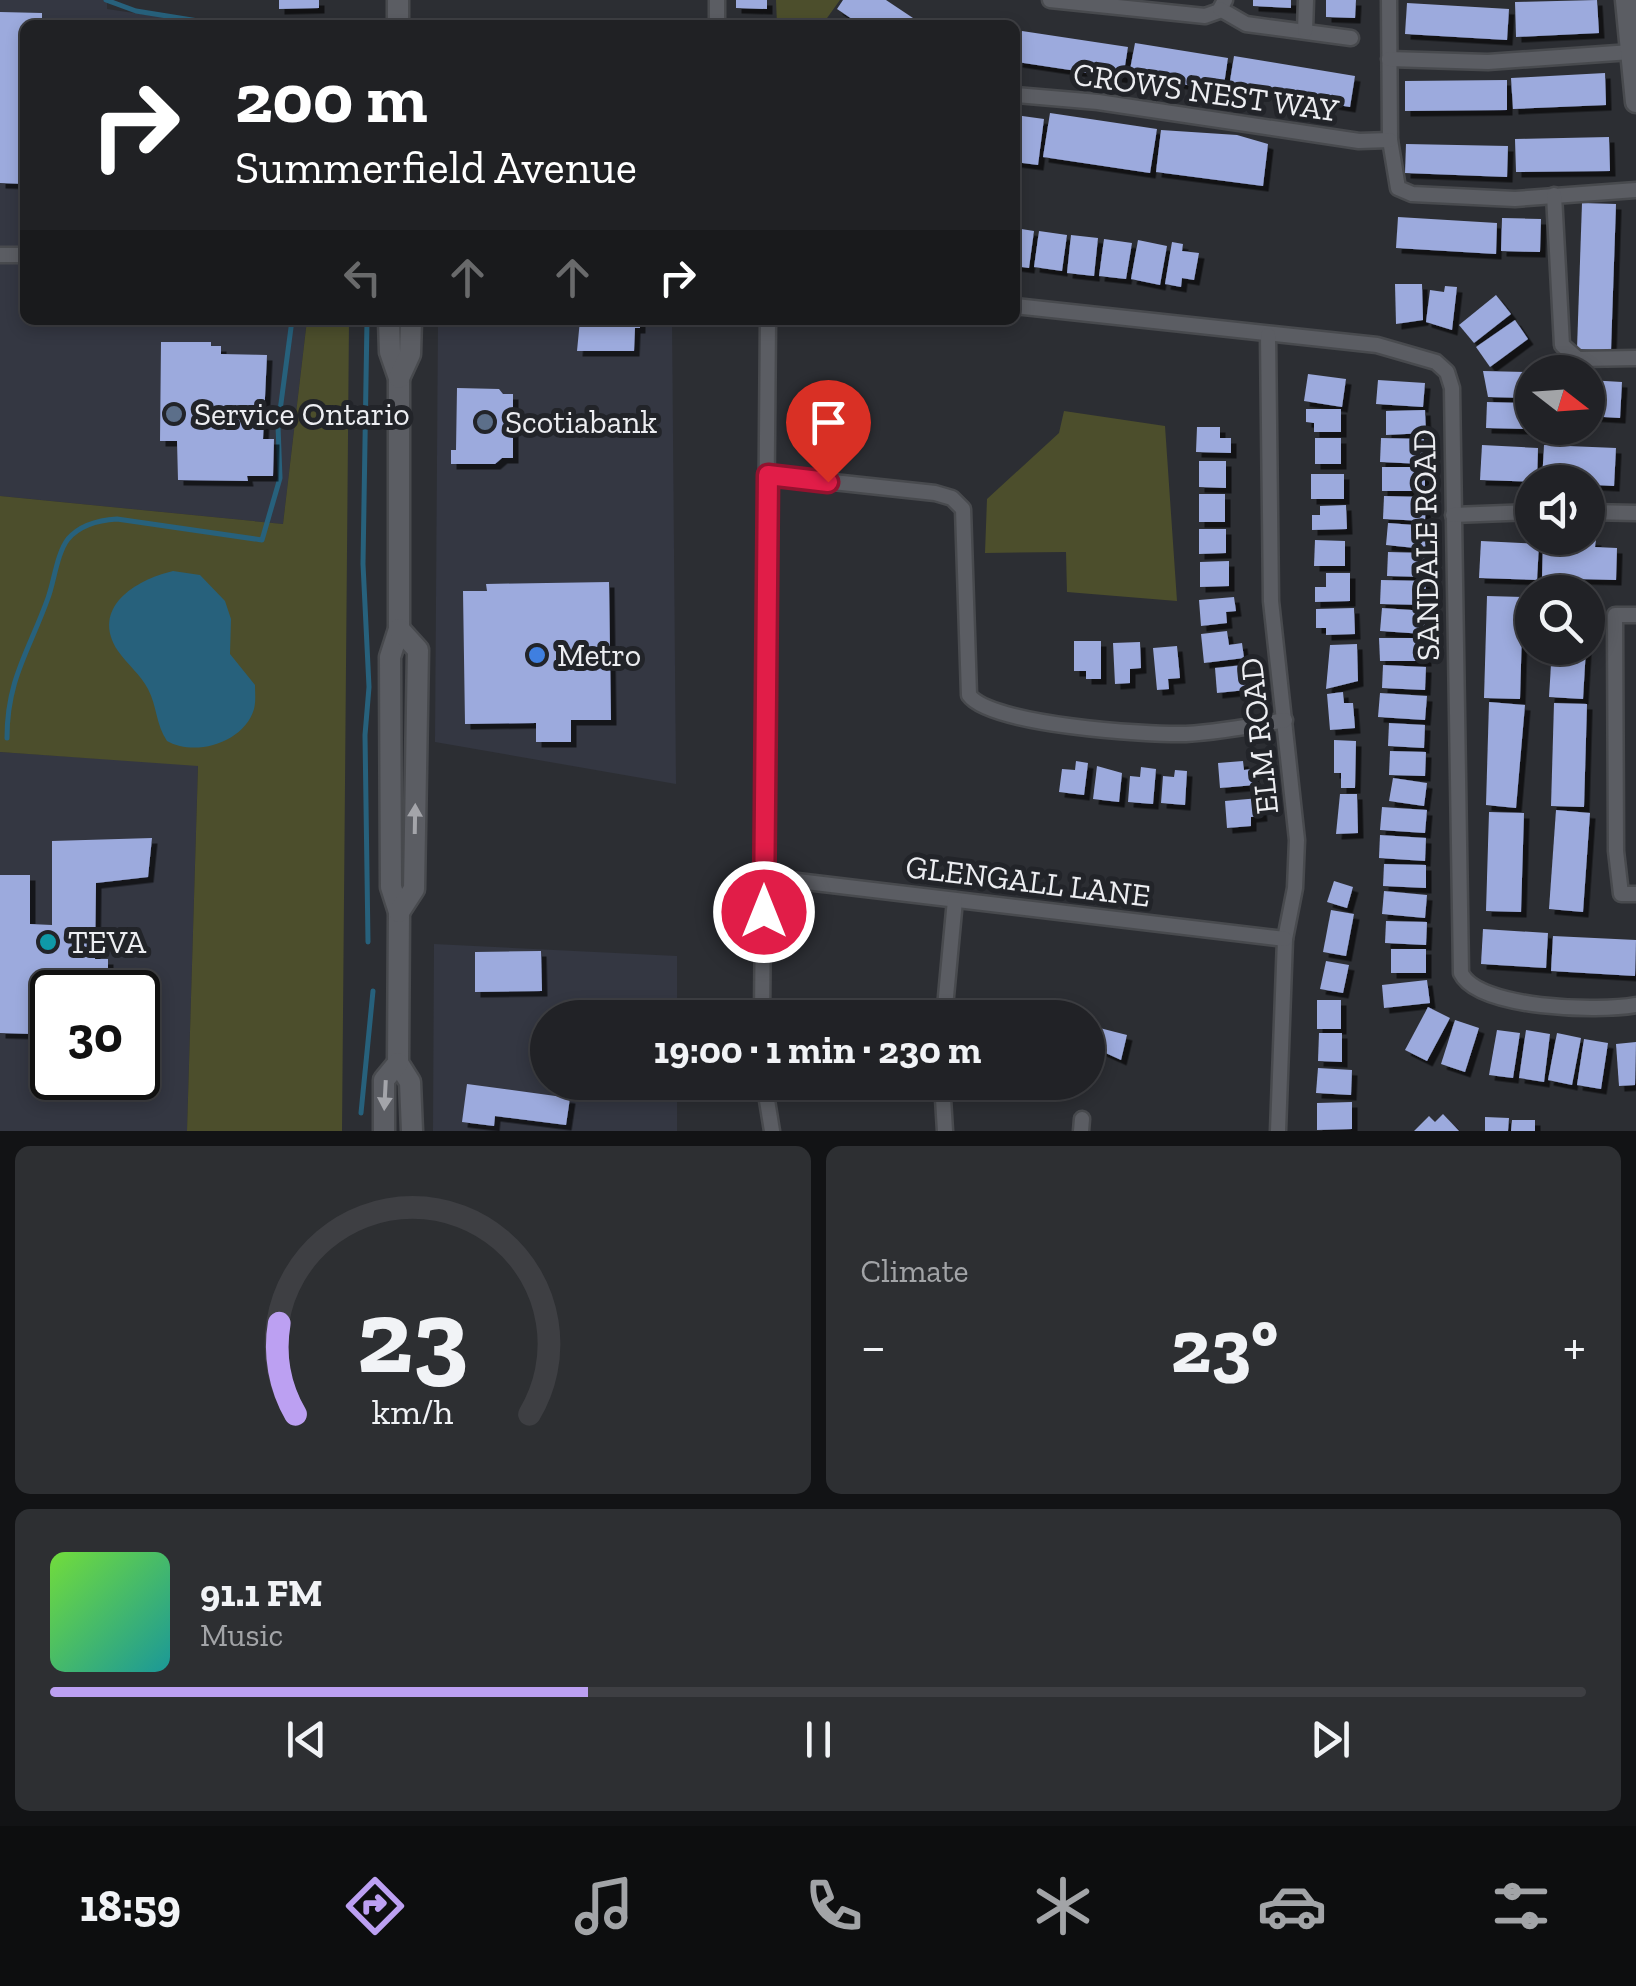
<!DOCTYPE html>
<html lang="en">
<head>
<meta charset="utf-8">
<style>
  :root { --surface:#212226; --page:#2d2f32; --text:#f1f3f6; --muted:#a2a4a7; --line:#3e3f43; --accent:#bca0f2 }
  body { margin:0; font-family:"Zilla Slab",serif; background:var(--page); color:var(--text); height:100vh; display:flex; flex-direction:column; font-size:38px; white-space:nowrap }
  * { box-sizing:border-box; margin:0 }
  p { font-size:32px; color:var(--muted) }
  .icon { flex:none; width:55px; height:55px; fill:none; stroke:currentColor; stroke-width:2; stroke-linecap:round; stroke-linejoin:round }
  .map { position:relative; height:1131px; overflow:hidden }
  .details { display:flex; flex-direction:column; gap:15px; padding:15px; background:#121315; flex:1 }
  .details>* { flex:none }
  .hud { position:absolute; left:20px; top:20px; width:1000px; height:305px; border-radius:15px; box-shadow:0 5px 15px #0003,0 0 0 2px var(--line); background:#202124; color:#fff; overflow:hidden }
  .needle { width:65px; rotate:107deg }
  .tools { position:absolute; left:1515px; top:355px; display:grid; gap:20px }
  .tools a { display:grid; place-items:center; width:90px; height:90px; border-radius:50%; background:var(--surface); box-shadow:0 5px 15px #0003,0 0 0 2px var(--line); font-size:50px }
  .speed { position:absolute; left:30px; top:970px; display:flex; gap:20px; font-size:50px; font-weight:700; text-align:center }
  .speed>* { display:grid; place-content:center; width:130px; height:130px; border-radius:50%; background:var(--surface); box-shadow:0 5px 15px #0003,0 0 0 2px var(--line); line-height:1 }
  .speed .limit { border:5px solid #111; border-radius:15px; background:#fff; color:#111 }
  .pin { position:absolute; display:grid; place-items:center; width:85px; height:85px; color:#fff; margin:-102px -42px; border-radius:50% 50% 50% 0; rotate:-45deg; box-shadow:0 0 10px #0007 }
  .pin .icon { rotate:45deg }
  .me { position:absolute; width:110px; margin:-55px; rotate:0deg; stroke-linejoin:round; filter:drop-shadow(0 0 8px #0008) }
  .turn { display:flex; align-items:center; gap:35px; height:210px; padding:0 50px; font-size:45px }
  .turn .icon { width:130px; height:130px; stroke-width:2.5 }
  .turn b { display:block; font-size:70px; line-height:85px }
  .lanes { display:flex; align-items:center; height:95px; padding:0 50px; background:#0003; justify-content:center; gap:50px; direction:ltr }
  .lanes .off { opacity:.35 }
  .big { font-size:75px; font-weight:800; line-height:1.1 }
  .details .card { flex:1; display:flex; flex-direction:column; justify-content:center; gap:15px; min-width:0; padding:0 35px; border-radius:15px; background:var(--page) }
  .details .dial { align-items:center; gap:0 }
  .dial svg { height:260px; overflow:visible; fill:none; stroke:var(--line); stroke-width:7; stroke-linecap:round; text-anchor:middle }
  .dial text { fill:var(--text); stroke:none }
  .song { display:flex; align-items:center; gap:30px }
  .cover { width:120px; height:120px; border-radius:15px; background:linear-gradient(135deg,hsl(100 70% 55%),hsl(180 70% 35%)) }
  .played { height:10px; border-radius:5px; background:linear-gradient(90deg,var(--accent) 35%,var(--line) 35%) }
  .keys { display:flex; justify-content:space-around; direction:ltr }
  .heat { display:flex; justify-content:space-between; align-items:center; font-size:55px; direction:ltr }
  .details .tiles { flex:1; display:grid; gap:15px; grid-template-columns:1fr 1fr }
  .card:last-child { grid-column:span 2 }
  .trip { position:absolute; left:530px; top:1000px; width:575px; height:100px; border-radius:50px; background:var(--surface); box-shadow:0 5px 15px #0003,0 0 0 2px var(--line); font-weight:800; line-height:100px; text-align:center }
  .menu { display:flex; height:160px; justify-content:space-around; align-items:center; background:#0d0e0f; color:var(--muted) }
  .menu .icon { width:70px; height:70px }
  .menu .current { color:var(--accent) }
  .menu b { font-size:45px; color:var(--text) }
  .map>svg:first-child { display:block }
  .built { fill:#343742; fill-rule:evenodd }
  .green { fill:#4c4e2c }
  .water { fill:#27617c }
  .lines { fill:none; stroke-linecap:round; stroke-linejoin:round }
  .stream { stroke:#27617c; stroke-width:5 }
  .building { fill:#9caadd; filter:url(#shadow) }
  .street-casing { stroke:#484a4e; stroke-width:19 }
  .secondary-casing { stroke:#484a4e; stroke-width:25 }
  .street { stroke:#5b5d63; stroke-width:14 }
  .secondary { stroke:#5b5d63; stroke-width:20 }
  .oneway { fill:#a4a5aa }
  .route-casing { stroke:#92132f; stroke-width:25 }
  .route { stroke:#e11d48; stroke-width:18 }
  .service-dot { fill:#5c6f8a; stroke:#222429; stroke-width:4 }
  .shop-dot { fill:#3f7fe0; stroke:#222429; stroke-width:4 }
  .culture-dot { fill:#0f9aa8; stroke:#222429; stroke-width:4 }
  .labels { text-anchor:middle; stroke-width:10; stroke-linejoin:round; paint-order:stroke }
  .street-label { font-size:32px; fill:#ecedf1; stroke:#222429 }
  .poi-label { font-size:32px; fill:#ecedf1; stroke:#222429; text-anchor:start }
</style>
</head>
<body>
<div class="map">
<svg width="1636" height="1131" viewBox="0 0 1636 1131">
  <defs>
    <filter id="shadow"><feDropShadow dx="5.5" dy="5.5" stdDeviation="0" flood-color="#0009"/></filter>
  </defs>
  <rect width="100%" height="100%" fill="#2c2e33"/>
  <g class="built">
    <polygon points="0,0 107,0 107,9 216,25 25,25 25,320 307,320 283,524 0,496"/>
    <polygon points="438,320 672,320 676,784 435,742"/>
    <path d="M0 752 198 765 187 1131H0ZM52 992H138V1078H52Z"/>
    <polygon points="434,944 677,956 677,1017 548,1018 548,1082 677,1083 677,1131 433,1131"/>
  </g>
  <g class="green">
    <polygon points="776,0 840,0 822,25 777,25"/>
    <polygon points="307,320 349,320 342,1131 187,1131 198,766 0,752 0,496 283,524"/>
    <polygon points="1064,411 1165,426 1177,601 1067,592 1066,552 985,553 987,499 1059,433"/>
  </g>
  <path class="water" d="M173 571 200 575 225 601 231 619 230 654 255 685C255 692 256 702 254 709 244 743 195 757 167 741 156 725 157 706 148 689 141 675 127 664 118 651 90 608 135 580 173 571Z"/>
  <g class="lines">
    <g class="stream">
      <polyline points="106,0 136,11 223,25"/>
      <polyline points="367,320 363,564 369,687 365,735 368,942"/>
      <path d="M7 738C7 679 29 651 48 598 54 582 57 553 68 539 80 525 100 520 117 519L262 540 280 478 278 426 292 320"/>
      <polyline points="361,1113 373,991"/>
    </g>
  </g>
  <g class="building">
    <polygon points="279,0 319,0 319,8 279,9"/>
    <polygon points="736,0 767,0 767,9 736,8"/>
    <polygon points="843,0 886,0 913,18 908,25 861,25 837,9"/>
    <polygon points="1253,0 1291,0 1291,8 1253,6"/>
    <polygon points="1326,0 1356,0 1355,18 1326,17"/>
    <polygon points="1597,0 1599,33 1516,37 1515,2"/>
    <polygon points="1407,3 1509,9 1507,40 1405,34"/>
    <polygon points="0,12 42,13 42,25 25,25 25,184 0,183"/>
    <polygon points="1022,31 1128,47 1123,78 1017,62"/>
    <polygon points="1135,43 1228,58 1223,91 1129,75"/>
    <polygon points="1234,56 1355,76 1350,107 1229,87"/>
    <polygon points="1605,73 1606,105 1513,109 1511,78"/>
    <polygon points="1507,80 1507,110 1405,111 1405,81"/>
    <polygon points="1050,113 1157,129 1150,173 1043,157"/>
    <polygon points="1015,115 1044,119 1038,165 1015,162"/>
    <polygon points="1161,130 1237,135 1268,144 1263,186 1156,172"/>
    <polygon points="1609,137 1610,171 1516,172 1515,139"/>
    <polygon points="1406,144 1508,146 1507,177 1405,173"/>
    <polygon points="1582,203 1616,204 1611,350 1577,349"/>
    <polygon points="1398,217 1497,223 1496,254 1396,248"/>
    <polygon points="1502,218 1541,219 1540,252 1501,251"/>
    <polygon points="1015,228 1034,231 1029,268 1015,266"/>
    <polygon points="1039,231 1067,235 1062,271 1034,267"/>
    <polygon points="1071,235 1098,238 1094,276 1067,273"/>
    <polygon points="1104,239 1132,243 1126,279 1099,276"/>
    <polygon points="1138,240 1167,246 1160,285 1131,279"/>
    <polygon points="1172,242 1183,244 1182,251 1199,253 1194,280 1182,278 1181,287 1165,284"/>
    <polygon points="1395,284 1422,284 1423,320 1396,324"/>
    <polygon points="1445,286 1457,287 1452,330 1426,322 1430,290 1444,292"/>
    <polygon points="1496,295 1511,314 1474,343 1459,325"/>
    <polygon points="580,320 640,320 640,328 635,328 634,351 577,351"/>
    <polygon points="1515,320 1528,339 1490,367 1476,347"/>
    <polygon points="161,342 211,342 211,346 221,346 221,354 267,355 263,439 274,439 273,476 247,476 248,481 178,480 177,441 160,441"/>
    <polygon points="1483,371 1526,372 1526,398 1488,397"/>
    <polygon points="1308,374 1346,379 1342,407 1304,401"/>
    <polygon points="1378,380 1425,383 1423,407 1376,404"/>
    <polygon points="1588,380 1622,382 1620,418 1588,416"/>
    <polygon points="457,388 499,389 503,394 513,394 513,458 502,458 495,464 451,464 451,450 456,450"/>
    <polygon points="1487,402 1523,403 1528,429 1486,428"/>
    <polygon points="1306,409 1341,409 1341,432 1314,432 1314,423 1306,422"/>
    <polygon points="1425,410 1426,433 1386,435 1386,411"/>
    <polygon points="1197,427 1220,427 1220,438 1231,438 1231,453 1196,452"/>
    <rect x="1315" y="438" width="26" height="26"/>
    <polygon points="1381,438 1424,439 1423,464 1380,462"/>
    <polygon points="1482,445 1538,448 1537,482 1480,480"/>
    <polygon points="1544,445 1616,448 1614,486 1542,482"/>
    <polygon points="1199,461 1226,461 1226,488 1199,487"/>
    <rect x="1382" y="467" width="43" height="24"/>
    <rect x="1311" y="474" width="33" height="25"/>
    <rect x="1199" y="494" width="26" height="28"/>
    <polygon points="1384,496 1426,497 1425,521 1383,519"/>
    <polygon points="1346,505 1347,529 1312,530 1312,515 1320,515 1320,506"/>
    <polygon points="1388,523 1427,526 1425,549 1386,545"/>
    <polygon points="1199,529 1226,529 1226,553 1199,554"/>
    <polygon points="1581,539 1596,540 1595,547 1617,548 1616,580 1542,578 1543,540"/>
    <polygon points="1315,540 1345,541 1345,566 1314,566"/>
    <polygon points="1481,541 1539,544 1537,580 1479,578"/>
    <polygon points="1388,552 1426,553 1425,577 1387,576"/>
    <polygon points="1229,561 1229,586 1200,587 1200,562"/>
    <polygon points="1326,573 1350,573 1350,601 1315,602 1315,587 1326,587"/>
    <polygon points="1381,580 1426,581 1425,605 1380,604"/>
    <polygon points="609,582 611,720 571,720 571,742 536,742 536,723 465,724 463,591 487,591 486,584"/>
    <polygon points="1487,596 1523,597 1520,699 1484,698"/>
    <polygon points="1234,597 1236,611 1226,612 1227,623 1201,626 1199,600"/>
    <polygon points="1354,608 1355,634 1326,635 1326,628 1316,628 1316,609"/>
    <polygon points="1382,608 1426,611 1424,634 1380,631"/>
    <polygon points="1227,631 1229,645 1242,643 1244,658 1204,663 1201,634"/>
    <polygon points="1379,638 1426,638 1426,661 1380,661"/>
    <polygon points="1074,641 1101,641 1101,679 1086,679 1086,671 1074,671"/>
    <polygon points="1140,642 1141,668 1130,669 1130,683 1115,684 1113,643"/>
    <polygon points="1357,644 1358,681 1326,689 1330,645"/>
    <polygon points="1177,646 1180,678 1168,679 1169,689 1157,690 1153,648"/>
    <polygon points="1552,648 1586,648 1583,699 1549,697"/>
    <polygon points="1243,665 1246,690 1217,693 1215,668"/>
    <polygon points="1383,665 1426,667 1425,690 1382,688"/>
    <polygon points="1343,692 1344,703 1353,703 1355,728 1330,730 1327,694"/>
    <polygon points="1380,693 1427,696 1425,720 1378,717"/>
    <polygon points="1489,702 1525,705 1516,808 1486,805"/>
    <polygon points="1554,703 1587,704 1584,807 1551,806"/>
    <polygon points="1389,723 1425,725 1424,748 1388,746"/>
    <polygon points="1334,740 1356,741 1355,788 1341,788 1341,773 1334,773"/>
    <polygon points="1390,751 1426,752 1425,776 1389,775"/>
    <polygon points="1076,761 1088,763 1084,795 1059,792 1062,769 1075,770"/>
    <polygon points="1243,761 1244,770 1253,769 1255,785 1220,788 1218,763"/>
    <polygon points="1097,766 1122,773 1119,802 1093,799"/>
    <polygon points="1141,767 1156,769 1153,804 1128,802 1130,776 1140,777"/>
    <polygon points="1175,770 1187,771 1185,805 1161,803 1163,776 1174,777"/>
    <polygon points="1393,778 1427,783 1424,806 1389,801"/>
    <polygon points="1340,794 1357,794 1358,833 1336,834"/>
    <polygon points="1260,798 1262,816 1251,817 1251,826 1227,828 1225,801"/>
    <polygon points="1382,807 1427,810 1425,833 1380,830"/>
    <polygon points="1556,810 1590,813 1583,912 1549,909"/>
    <polygon points="1489,812 1524,813 1521,912 1486,911"/>
    <polygon points="1380,835 1426,838 1425,861 1379,858"/>
    <polygon points="152,838 148,877 96,883 95,959 108,959 108,992 52,992 52,1011 32,1011 32,1034 0,1033 0,875 30,875 30,924 52,925 52,841"/>
    <polygon points="1384,864 1426,865 1426,888 1383,886"/>
    <polygon points="1334,881 1353,887 1347,908 1327,902"/>
    <polygon points="1384,891 1427,895 1425,918 1382,914"/>
    <polygon points="1331,910 1354,914 1346,956 1323,952"/>
    <polygon points="1386,921 1427,922 1426,945 1385,943"/>
    <polygon points="1483,929 1548,933 1546,968 1481,964"/>
    <polygon points="1553,936 1636,940 1635,976 1551,971"/>
    <rect x="1391" y="949" width="35" height="24"/>
    <polygon points="541,951 542,991 475,992 475,952"/>
    <polygon points="1326,961 1349,965 1343,993 1320,989"/>
    <polygon points="1427,980 1430,1003 1384,1008 1382,985"/>
    <rect x="1317" y="1000" width="24" height="29"/>
    <polygon points="1428,1007 1450,1018 1427,1061 1405,1050"/>
    <polygon points="1455,1020 1479,1028 1465,1072 1441,1064"/>
    <polygon points="1088,1025 1127,1035 1121,1060 1088,1045"/>
    <polygon points="1497,1030 1520,1033 1513,1078 1489,1075"/>
    <polygon points="1526,1030 1550,1034 1544,1082 1519,1078"/>
    <polygon points="1319,1033 1342,1033 1342,1062 1318,1061"/>
    <polygon points="1557,1033 1581,1038 1572,1085 1548,1080"/>
    <polygon points="1584,1039 1608,1043 1601,1089 1577,1085"/>
    <polygon points="1636,1042 1635,1085 1619,1086 1616,1044"/>
    <polygon points="1318,1068 1352,1070 1351,1095 1316,1093"/>
    <polygon points="467,1084 570,1098 566,1125 495,1116 494,1126 462,1122"/>
    <polygon points="1352,1102 1352,1129 1317,1130 1317,1103"/>
    <polygon points="1443,1114 1459,1131 1414,1131 1429,1116 1435,1122"/>
    <polygon points="1485,1117 1509,1118 1508,1131 1485,1131"/>
    <polygon points="1512,1120 1535,1120 1535,1131 1511,1131"/>
  </g>
  <g class="lines">
    <g class="street-casing">
      <g id="street">
        <polyline points="717,0 717,25"/>
        <polyline points="1050,0 1205,16 1219,11 1225,0"/>
        <polyline points="1389,0 1390,140 1398,188 1412,194 1515,199 1636,190"/>
        <polyline points="1220,9 1246,24 1351,38"/>
        <polyline points="1305,31 1306,0"/>
        <polyline points="1389,59 1488,62 1631,52"/>
        <polyline points="1015,95 1098,102 1359,141 1390,140"/>
        <polyline points="1554,195 1562,345 1578,359 1636,358"/>
        <polyline points="0,255 25,255"/>
        <path d="M1015 306 1377 345 1436 362 1447 372 1452 388 1461 973C1478 1009 1599 1012 1636 1005"/>
        <polyline points="1268,335 1271,601 1297,840 1295,888 1285,939 1278,1131"/>
        <path d="M768 475 935 493 952 498 963 509 969 695C990 725 1146 735 1186 734 1219 732 1253 726 1285 720"/>
        <polyline points="1588,512 1636,513"/>
        <polyline points="1453,515 1532,512"/>
        <polyline points="1636,615 1615,615 1616,851 1621,894 1636,894"/>
        <polyline points="764,877 1285,939"/>
        <polyline points="762,1018 768,320"/>
        <polyline points="944,1018 955,900"/>
        <polyline points="764,1082 772,1131"/>
        <polyline points="942,1082 945,1131"/>
        <polyline points="1081,1131 1082,1119"/>
      </g>
    </g>
    <g class="secondary-casing">
      <g id="secondary">
        <polyline points="398,0 398,25"/>
        <polyline points="1626,0 1636,102"/>
        <polyline points="389,320 390,352 399,378 399,629 390,657 391,887 399,912 398,1063 410,1082 412,1131"/>
        <polyline points="399,378 410,354 411,320"/>
        <polyline points="399,912 414,889 418,650 399,629"/>
        <polyline points="384,1131 384,1080 398,1063"/>
      </g>
    </g>
    <use href="#street" class="street"/>
    <use href="#secondary" class="secondary"/>
  </g>
  <defs><path id="oneway-solid" d="M-6-.8H1V-3.2L6.5 0L1 3.2V.8H-6Z" transform="scale(2.5)"/></defs>
  <g class="oneway">
    <use href="#oneway-solid" transform="translate(415 819) rotate(-89)"/>
    <use href="#oneway-solid" transform="translate(385 1095) rotate(93)"/>
  </g>
  <g class="lines">
    <g class="route-casing">
      <polyline id="route" points="764,912 768,475 828,482"/>
    </g>
    <use href="#route" class="route"/>
  </g>
  <g class="service-dot">
    <circle cx="174" cy="414" r="10"/>
    <circle cx="485" cy="422" r="10"/>
  </g>
  <circle class="shop-dot" cx="537" cy="655" r="10"/>
  <circle class="culture-dot" cx="48" cy="942" r="10"/>
  <g class="labels">
    <g class="street-label">
      <text transform="translate(1206 92) rotate(8)" y="11">CROWS NEST WAY</text>
      <text transform="translate(1426 545) rotate(-91)" y="11">SANDALE ROAD</text>
      <text transform="translate(1259 736) rotate(-96)" y="11">ELM ROAD</text>
      <text transform="translate(1028 881) rotate(7)" y="11">GLENGALL LANE</text>
    </g>
    <g class="poi-label">
      <text x="194" y="425">Service Ontario</text>
      <text x="505" y="433">Scotiabank</text>
      <text x="557" y="666">Metro</text>
      <text x="68" y="953">TEVA</text>
    </g>
  </g>
</svg>
<div class="tools">
<a><svg class="needle" viewBox="-14 -14 28 28"><path d="M0-13l5 13h-10z" fill="#e53935"/><path d="M0 13l5-13h-10z" fill="#a2a4a7"/></svg></a>
<a><svg class="icon" aria-label="sound" viewBox="0 0 24 24"><path d="M4 9h4l5-4v14l-5-4H4zM17 9q2 3 0 6"/></svg></a>
<a><svg class="icon" aria-label="search" viewBox="0 0 24 24"><circle cx="10" cy="10" r="6"/><path d="M15 15l6 6"/></svg></a>
</div>
<div class="speed"><div class="limit">30</div></div>
<div class="pin" style="left:828px;top:482px;background:#d93025"><svg class="icon" aria-label="arrive" viewBox="0 0 24 24"><path d="M6 21V4h12l-3 4 3 4H6"/></svg></div>
<svg class="me" style="left:764px;top:912px" viewBox="-20 -20 40 40"><circle r="17" fill="#e11d48" stroke="#fff" stroke-width="3"/><path d="M0-11L8 9 0 5-8 9z" fill="#fff"/></svg>
<div class="trip">19:00 · 1 min · 230 m</div>
<div class="hud">
<div class="turn"><svg class="icon" aria-label="right" viewBox="0 0 24 24"><path d="M7 20v-9h11M14 6l5 5-5 5"/></svg><div><b>200 m</b>Summerfield Avenue</div></div>
<div class="lanes"><svg class="icon off" aria-label="left" viewBox="0 0 24 24"><path d="M17 20v-9H6M10 6l-5 5 5 5"/></svg><svg class="icon off" aria-label="ahead" viewBox="0 0 24 24"><path d="M12 20V5M6 11l6-6 6 6"/></svg><svg class="icon off" aria-label="ahead" viewBox="0 0 24 24"><path d="M12 20V5M6 11l6-6 6 6"/></svg><svg class="icon" aria-label="right" viewBox="0 0 24 24"><path d="M7 20v-9h11M14 6l5 5-5 5"/></svg></div>
</div>
</div>
<section class="details">
<div class="tiles">
<div class="card dial"><svg viewBox="0 0 100 80">
<path d="M14 69A42 42 0 1 1 86 69"/>
<path d="M14 69A42 42 0 0 1 9 41" stroke="#bca0f2"/>
<text x="50" y="56" font-size="32" font-weight="700">23</text>
<text x="50" y="72" font-size="11">km/h</text>
</svg></div>
<div class="card"><p>Climate</p>
<div class="heat"><a>−</a><b class="big">23°</b><a>+</a></div>
</div>
<div class="card">
<div class="song"><i class="cover"></i><div><b>91.1 FM</b><p>Music</p></div></div>
<div class="played"></div>
<div class="keys"><svg class="icon" aria-label="previous" viewBox="0 0 24 24"><path d="M18 5L8 12l10 7zM5 5v14"/></svg><svg class="icon" aria-label="pause" viewBox="0 0 24 24"><path d="M8 5v14M16 5v14"/></svg><svg class="icon" aria-label="next" viewBox="0 0 24 24"><path d="M6 5l10 7-10 7zM19 5v14"/></svg></div>
</div>
</div>
</section>
<nav class="menu">
<b>18:59</b>
<svg class="icon current" aria-label="directions" viewBox="0 0 24 24"><path d="M12 3l9 9-9 9-9-9zM9 14v-3h6M13 9l2 2-2 2"/></svg>
<svg class="icon" aria-label="music" viewBox="0 0 24 24"><path d="M9 18V5l10-2v13"/><circle cx="6" cy="18" r="3"/><circle cx="16" cy="16" r="3"/></svg>
<svg class="icon" aria-label="phone" viewBox="0 0 24 24"><path d="M5 4h4l2 5-3 2q2 4 5 5l2-3 5 2v4C11 20 4 13 5 4z"/></svg>
<svg class="icon" aria-label="climate" viewBox="0 0 24 24"><path d="M12 3v18M4 7l16 10M4 17L20 7"/></svg>
<svg class="icon" aria-label="car" viewBox="0 0 24 24"><path d="M5 17H2v-5l4-1 3-4h7l3 4 3 1v5h-3M9 17h6M6 11h13"/><circle cx="7" cy="17" r="2"/><circle cx="17" cy="17" r="2"/></svg>
<svg class="icon" aria-label="filters" viewBox="0 0 24 24"><path d="M4 7h16M4 17h16"/><circle cx="9" cy="7" r="2"/><circle cx="15" cy="17" r="2"/></svg>
</nav>
</body>
</html>
